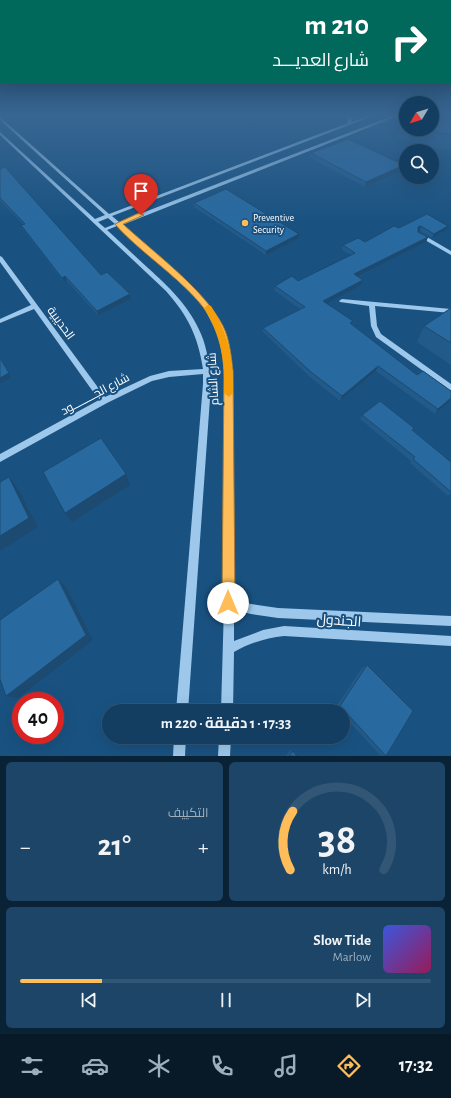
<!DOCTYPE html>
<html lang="ar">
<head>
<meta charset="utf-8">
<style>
  :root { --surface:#133e61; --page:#1c4567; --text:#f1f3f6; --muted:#9daebd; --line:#325776; --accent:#febd58 }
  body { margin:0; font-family:"Alegreya Sans",Cairo,sans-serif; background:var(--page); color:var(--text); direction:rtl; height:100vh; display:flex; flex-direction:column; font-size:15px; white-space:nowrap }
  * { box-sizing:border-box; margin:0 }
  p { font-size:13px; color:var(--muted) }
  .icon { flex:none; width:22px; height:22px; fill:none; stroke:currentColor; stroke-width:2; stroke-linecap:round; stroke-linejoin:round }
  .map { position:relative; height:756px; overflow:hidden; direction:ltr }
  .sheet { display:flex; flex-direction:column; gap:6px; padding:6px; background:#0a2235; flex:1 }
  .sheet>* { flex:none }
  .guide { position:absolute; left:0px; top:0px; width:451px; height:84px; box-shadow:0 4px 16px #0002,0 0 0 1px var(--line); direction:rtl; background:#00695c; color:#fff; overflow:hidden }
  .needle { width:26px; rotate:232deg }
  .fabs { position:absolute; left:399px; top:96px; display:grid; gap:8px }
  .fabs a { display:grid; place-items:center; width:40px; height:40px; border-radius:50%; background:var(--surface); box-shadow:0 4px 16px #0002,0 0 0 1px var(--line); font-size:20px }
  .speed { position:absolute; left:12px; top:692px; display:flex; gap:8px; font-size:20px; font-weight:700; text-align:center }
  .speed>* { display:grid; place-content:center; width:52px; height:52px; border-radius:50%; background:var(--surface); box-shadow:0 4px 16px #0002,0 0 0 1px var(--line); line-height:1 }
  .speed .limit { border:6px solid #d22; background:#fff; color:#111 }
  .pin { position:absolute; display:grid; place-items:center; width:34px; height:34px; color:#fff; margin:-41px -17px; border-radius:50% 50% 50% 0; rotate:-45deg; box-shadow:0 0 4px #0007 }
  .pin .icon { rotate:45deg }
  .me { position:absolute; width:44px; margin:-22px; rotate:0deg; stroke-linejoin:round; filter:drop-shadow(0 0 3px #0008) }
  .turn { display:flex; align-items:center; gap:14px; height:84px; padding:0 16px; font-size:18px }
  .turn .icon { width:52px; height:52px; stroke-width:2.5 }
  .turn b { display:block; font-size:28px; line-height:34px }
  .big { font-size:30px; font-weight:700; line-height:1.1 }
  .sheet .widget { flex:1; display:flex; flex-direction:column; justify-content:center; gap:6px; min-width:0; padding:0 14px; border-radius:6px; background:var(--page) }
  .sheet .dial { align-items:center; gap:0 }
  .dial svg { height:104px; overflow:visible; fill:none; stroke:var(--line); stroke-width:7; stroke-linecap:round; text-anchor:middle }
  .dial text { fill:var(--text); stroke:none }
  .song { display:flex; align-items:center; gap:12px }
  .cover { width:48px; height:48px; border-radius:6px; background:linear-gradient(135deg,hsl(230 70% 55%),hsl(330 70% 35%)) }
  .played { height:4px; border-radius:2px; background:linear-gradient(90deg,var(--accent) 20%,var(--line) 20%) }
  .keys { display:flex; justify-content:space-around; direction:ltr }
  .heat { display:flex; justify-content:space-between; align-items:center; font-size:22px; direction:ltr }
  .sheet .tiles { flex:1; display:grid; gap:6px; grid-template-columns:1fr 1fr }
  .widget:last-child { grid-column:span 2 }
  .trip { position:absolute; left:102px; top:704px; width:248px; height:40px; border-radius:20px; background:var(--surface); box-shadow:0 4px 16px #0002,0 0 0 1px var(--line); font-weight:700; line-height:40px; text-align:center; direction:rtl }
  .tabs { display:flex; height:64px; justify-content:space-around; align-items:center; background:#081927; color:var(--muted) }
  .tabs .icon { width:28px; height:28px }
  .tabs .active { color:var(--accent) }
  .tabs b { font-size:18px; color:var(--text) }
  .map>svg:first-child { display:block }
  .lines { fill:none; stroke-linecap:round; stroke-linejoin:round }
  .minor { fill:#9dc8eb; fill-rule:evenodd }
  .wall { fill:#225b8a }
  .shaded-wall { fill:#1c4a70 }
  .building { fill:#286aa0; stroke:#1c4a70 }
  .route { fill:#febd58; stroke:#a57b39 }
  .slow { fill:#f59e0b }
  .poi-dot { fill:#febd58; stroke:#195281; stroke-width:1.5 }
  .labels { text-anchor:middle; stroke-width:4; stroke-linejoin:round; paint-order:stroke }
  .far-poi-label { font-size:10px; fill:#fff; stroke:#195281; text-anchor:start }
  .street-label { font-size:12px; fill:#fff; stroke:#195281 }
  .near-street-label { font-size:14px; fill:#fff; stroke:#195281 }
</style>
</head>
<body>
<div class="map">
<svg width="451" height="756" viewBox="0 0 451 756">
  <rect width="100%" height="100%" fill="#195281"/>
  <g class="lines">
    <g class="minor">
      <path d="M344 116H349L351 118 352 122 367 116H373L112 216 119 222 392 116H398L122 225 202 297 209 305 215 315 223 332 229 351 232 371 234 600 251 604 278 608 451 616V626L278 618 251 614 234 610V641L263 630 284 626 451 636V646L284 636C266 638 250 643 234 652L233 711H221L224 605 223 603 224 601 226 371 222 351 217 332 204 308 198 299 117 226 107 230C121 243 134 255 148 268 169 287 190 307 201 334 208 350 209 367 211 384L188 711H176L203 384V374L169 377 152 381 107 403 0 462V454L99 400 34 309 0 323V319L31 305 0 262V256L2 257 105 397 150 376 169 371 203 369C198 336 188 316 166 291L0 135V132L95 219 105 215 0 120V117L109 214 348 123V119ZM108 218 115 224 105 228 98 222Z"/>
      <polygon points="420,233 451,251 451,255 418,236 417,235"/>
      <polygon points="342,299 451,309 451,313 375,306 377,326 381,334 451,384 451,391 376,337 371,326 369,306 340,302 339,301"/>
      <polygon points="174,737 186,737 185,756 173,756"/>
      <polygon points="219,737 231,737 230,756 218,756"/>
    </g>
  </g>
  <g class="wall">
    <polygon points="451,116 451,151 397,138 401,124 406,119 406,129 432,129"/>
    <polygon points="311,153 403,170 365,187 310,158"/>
    <polygon points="0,169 101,275 130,294 131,299 98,315 67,281 64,282 23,229 21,225 23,224 0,201"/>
    <polygon points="194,203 299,234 299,238 266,255 194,207"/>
    <polygon points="427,214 446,230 432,238 420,231 418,231 418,232 428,237 426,242 358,277 363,280 361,285 326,303 352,325 417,375 451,391 451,400 435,414 376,371 340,401 310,377 263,332 263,328 300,309 274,290 275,286 298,281 351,255 342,250 343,245 365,242 399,228"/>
    <polygon points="451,308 451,365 417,342 424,326"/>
    <polygon points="362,415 413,430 451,462 451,493 448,496 410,463 411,461 360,419"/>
    <polygon points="367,665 386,756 380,755 343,715 343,711 340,711 336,707 362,668"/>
    <polygon points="290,750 293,751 297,756 286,756"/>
  </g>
  <g class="shaded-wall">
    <polygon points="404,165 403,170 365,187 366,182"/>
    <polygon points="421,226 420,231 416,232 418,227"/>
    <polygon points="448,226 446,230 432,238 434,234"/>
    <polygon points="299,234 299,238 266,255 266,251"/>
    <polygon points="428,237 426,242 353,279 354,274"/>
    <polygon points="65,276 67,281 64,282 62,278"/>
    <polygon points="363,280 361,285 322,306 323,301"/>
    <polygon points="130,294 131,299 98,315 97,311"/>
    <polygon points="0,358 11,378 0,383"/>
    <polygon points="378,366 376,371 340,401 342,396"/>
    <polygon points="451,398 451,400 435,414 438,409"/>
    <polygon points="126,474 130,485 72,522 65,513"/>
    <polygon points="9,477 17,487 38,527 0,551 0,536"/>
    <polygon points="58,579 66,587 93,640 18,698 6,696"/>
  </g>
  <g class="building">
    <polygon points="432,116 451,116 451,135 422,129 432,129"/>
    <polygon points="406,119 406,125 401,124"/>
    <polygon points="348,139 404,165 366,182 311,153"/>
    <polygon points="5,167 101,275 107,272 130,294 97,311 65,276 62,278 21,225 25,224 0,198 0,169"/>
    <polygon points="226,189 299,234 266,251 194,203"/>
    <polygon points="427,214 448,226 434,234 421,226 418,227 418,232 428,237 354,274 363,280 323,301 353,321 350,323 417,375 423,371 451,391 451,398 438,409 378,366 342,396 311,372 263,328 305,307 275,286 292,276 298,281 355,253 343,245 358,238 365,242 394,226 399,228"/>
    <polygon points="451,308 451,343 424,326"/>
    <polygon points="0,358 9,373 0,378"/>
    <polygon points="380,401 414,428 412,430 451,462 451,492 413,459 415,457 362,415"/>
    <polygon points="101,438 126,474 65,513 43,472"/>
    <polygon points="9,477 29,518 0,536 0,482"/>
    <polygon points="58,579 86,635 6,696 0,679 0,620"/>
    <polygon points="367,665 413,711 386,756 340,706"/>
    <polygon points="293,751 297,756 289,756"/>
  </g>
  <linearGradient id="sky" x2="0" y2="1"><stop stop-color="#0e2d47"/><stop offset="0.52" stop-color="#386692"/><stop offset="1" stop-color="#386692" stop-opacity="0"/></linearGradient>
  <rect width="451" height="222" fill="url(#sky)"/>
  <path class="route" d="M139 213 144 215 123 224C153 252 205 290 223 326 230 340 231 356 233 371L235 603 233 607 228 609 224 607 222 603 224 371C223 356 221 343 216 329 201 290 142 256 115 224Z"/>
  <path class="slow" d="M208 305 211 306C230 337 233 357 233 393L229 397 224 393C225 359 221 337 204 308Z"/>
  <circle class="poi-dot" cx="245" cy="223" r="4"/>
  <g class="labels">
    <g class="far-poi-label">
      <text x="253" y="221">Preventive<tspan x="253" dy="12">Security</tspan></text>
    </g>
    <g class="street-label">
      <text transform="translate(61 323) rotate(54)" y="4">الحديبية</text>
      <text transform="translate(213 379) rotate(-93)" y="4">شارع الشام</text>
      <text transform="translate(95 394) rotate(-28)" y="4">شارع الجــــــــود</text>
    </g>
    <g class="near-street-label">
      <text transform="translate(339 620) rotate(4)" y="5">الجندول</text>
    </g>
  </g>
</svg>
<div class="fabs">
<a><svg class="needle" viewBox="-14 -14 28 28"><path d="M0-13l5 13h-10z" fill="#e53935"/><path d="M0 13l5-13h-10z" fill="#9daebd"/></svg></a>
<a><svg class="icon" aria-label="search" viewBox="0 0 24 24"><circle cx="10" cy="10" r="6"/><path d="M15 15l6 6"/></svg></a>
</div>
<div class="speed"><div class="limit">40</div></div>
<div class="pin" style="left:141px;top:215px;background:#d93025"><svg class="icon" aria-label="arrive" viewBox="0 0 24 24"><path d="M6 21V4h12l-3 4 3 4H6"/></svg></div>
<svg class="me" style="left:228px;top:603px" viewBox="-20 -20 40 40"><circle r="19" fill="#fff"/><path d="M0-13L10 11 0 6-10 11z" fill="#febd58"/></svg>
<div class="trip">17:33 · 1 دقيقة · 220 m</div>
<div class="guide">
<div class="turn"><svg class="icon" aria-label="right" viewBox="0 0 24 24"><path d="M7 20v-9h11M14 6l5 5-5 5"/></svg><div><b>210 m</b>شارع العديـــد</div></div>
</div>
</div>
<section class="sheet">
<div class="tiles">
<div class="widget dial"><svg viewBox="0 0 100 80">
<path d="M14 69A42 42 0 1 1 86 69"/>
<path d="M14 69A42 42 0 0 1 16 24" stroke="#febd58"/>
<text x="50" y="56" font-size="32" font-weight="700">38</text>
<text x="50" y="72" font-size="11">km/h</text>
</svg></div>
<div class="widget"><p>التكييف</p>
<div class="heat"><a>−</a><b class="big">21°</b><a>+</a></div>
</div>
<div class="widget">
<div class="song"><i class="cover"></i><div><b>Slow Tide</b><p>Marlow</p></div></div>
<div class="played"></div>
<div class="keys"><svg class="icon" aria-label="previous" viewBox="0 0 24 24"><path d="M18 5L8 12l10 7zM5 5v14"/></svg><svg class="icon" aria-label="pause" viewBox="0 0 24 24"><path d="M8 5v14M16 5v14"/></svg><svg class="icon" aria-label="next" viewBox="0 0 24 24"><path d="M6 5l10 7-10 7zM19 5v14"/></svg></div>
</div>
</div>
</section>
<nav class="tabs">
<b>17:32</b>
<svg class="icon active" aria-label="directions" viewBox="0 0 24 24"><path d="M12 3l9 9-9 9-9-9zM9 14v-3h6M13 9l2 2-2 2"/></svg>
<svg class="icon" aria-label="music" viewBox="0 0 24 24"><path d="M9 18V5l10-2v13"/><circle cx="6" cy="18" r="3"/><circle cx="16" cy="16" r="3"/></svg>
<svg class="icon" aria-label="phone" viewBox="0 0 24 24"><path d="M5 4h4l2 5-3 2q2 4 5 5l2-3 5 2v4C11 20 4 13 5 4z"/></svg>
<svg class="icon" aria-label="climate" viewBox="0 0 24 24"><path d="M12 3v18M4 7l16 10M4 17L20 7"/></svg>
<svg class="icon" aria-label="car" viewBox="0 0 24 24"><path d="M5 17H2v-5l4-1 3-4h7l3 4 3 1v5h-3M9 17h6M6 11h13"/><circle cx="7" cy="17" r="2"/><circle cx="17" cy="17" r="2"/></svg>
<svg class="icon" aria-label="filters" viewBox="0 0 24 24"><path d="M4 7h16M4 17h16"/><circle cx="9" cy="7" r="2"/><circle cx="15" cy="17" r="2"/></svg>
</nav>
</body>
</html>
